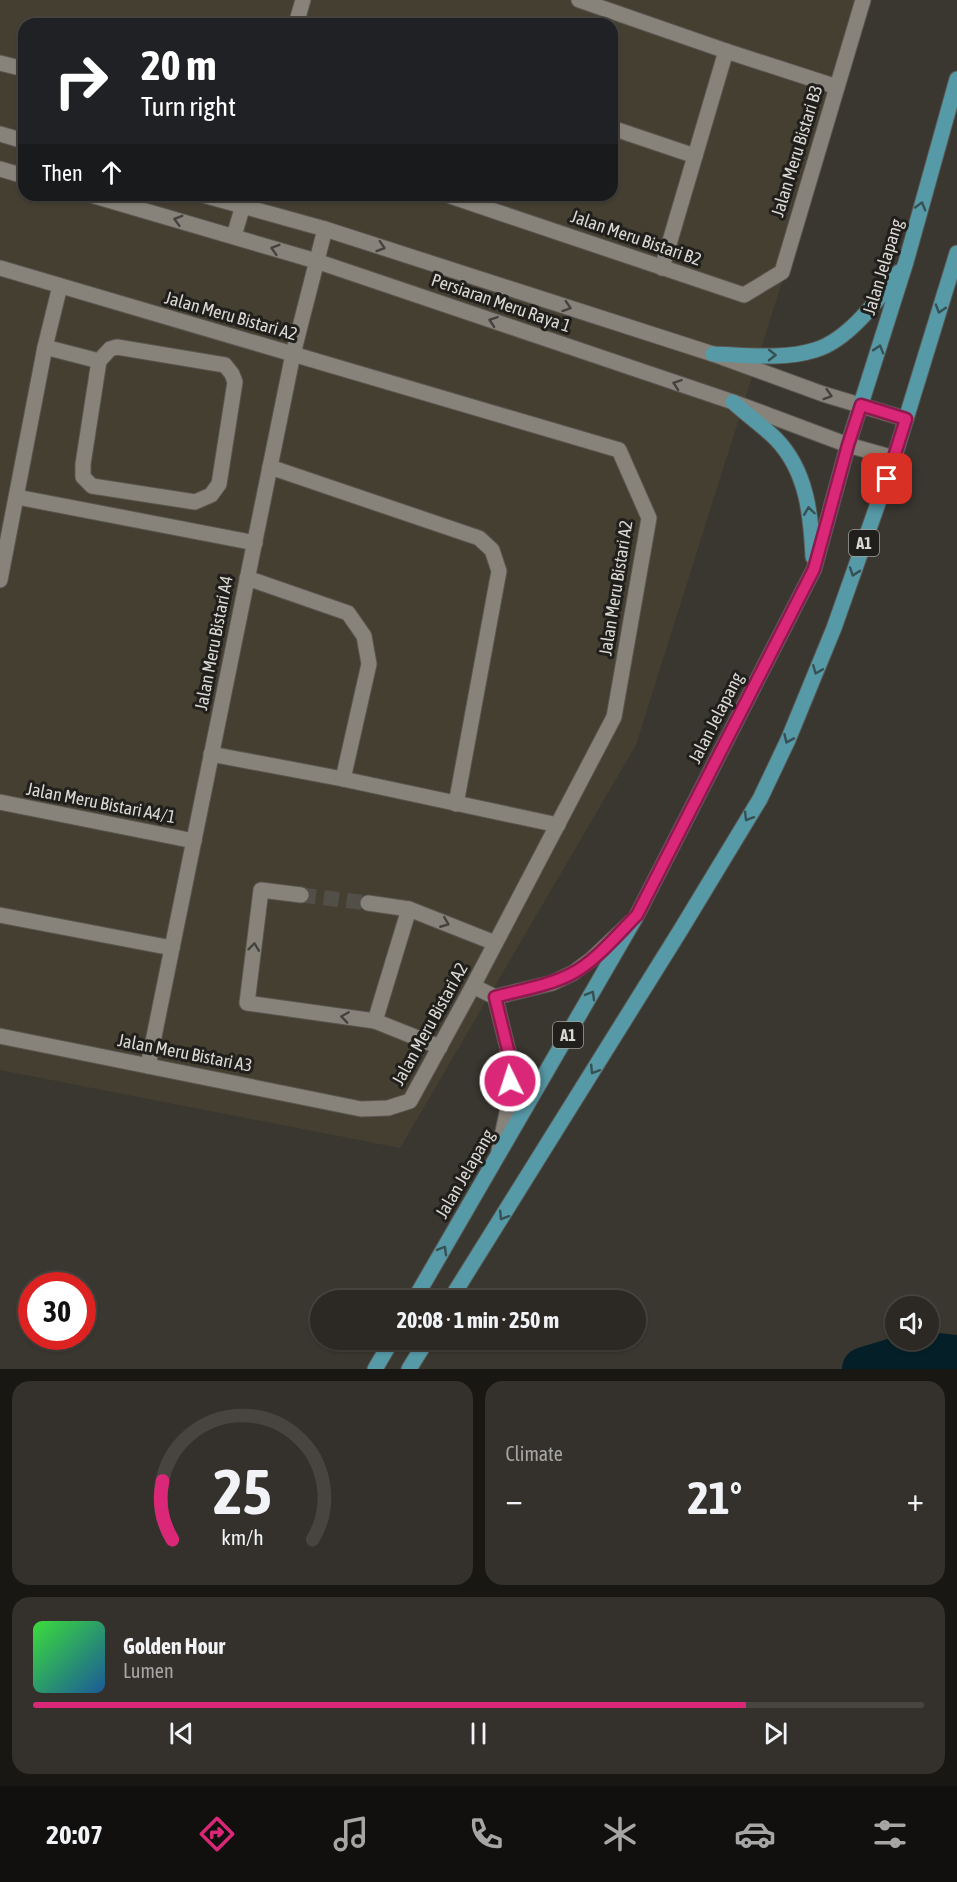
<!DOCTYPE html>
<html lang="en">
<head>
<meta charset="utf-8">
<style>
  :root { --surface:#2c2924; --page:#34312c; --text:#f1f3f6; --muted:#a6a6a6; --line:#484541; --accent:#db2777 }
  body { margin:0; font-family:"Asap Condensed",sans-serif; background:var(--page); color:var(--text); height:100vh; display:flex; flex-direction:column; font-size:22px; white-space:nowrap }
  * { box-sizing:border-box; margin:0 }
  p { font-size:20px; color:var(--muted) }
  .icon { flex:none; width:33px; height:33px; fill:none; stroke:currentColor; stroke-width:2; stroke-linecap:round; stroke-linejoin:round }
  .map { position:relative; height:1369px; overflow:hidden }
  .side { display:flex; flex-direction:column; gap:12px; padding:12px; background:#181714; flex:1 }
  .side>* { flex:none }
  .guide { position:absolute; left:18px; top:18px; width:600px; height:183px; border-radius:18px; box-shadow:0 2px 4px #0004,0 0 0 2px var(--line); background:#202124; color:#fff; overflow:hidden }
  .controls { position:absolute; left:885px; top:1296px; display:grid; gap:12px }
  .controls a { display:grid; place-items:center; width:54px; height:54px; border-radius:50%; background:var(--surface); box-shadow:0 2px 4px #0004,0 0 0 2px var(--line); font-size:30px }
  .speed { position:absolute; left:18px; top:1272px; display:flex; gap:12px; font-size:30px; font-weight:700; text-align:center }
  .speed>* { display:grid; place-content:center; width:78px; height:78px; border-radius:50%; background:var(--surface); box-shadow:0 2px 4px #0004,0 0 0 2px var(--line); line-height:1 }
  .speed .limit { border:9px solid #d22; background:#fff; color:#111 }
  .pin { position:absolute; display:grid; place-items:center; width:51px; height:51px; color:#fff; margin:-26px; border-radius:12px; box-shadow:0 3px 9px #0006 }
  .me { position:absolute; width:66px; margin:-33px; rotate:356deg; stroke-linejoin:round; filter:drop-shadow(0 0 4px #0008) }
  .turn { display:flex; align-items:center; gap:21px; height:126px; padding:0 24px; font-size:27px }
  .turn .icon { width:78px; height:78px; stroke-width:2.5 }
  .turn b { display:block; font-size:42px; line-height:51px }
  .then { display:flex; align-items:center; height:57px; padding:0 24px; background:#0003; gap:12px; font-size:22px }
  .big { font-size:45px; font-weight:700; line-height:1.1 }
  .side .card { flex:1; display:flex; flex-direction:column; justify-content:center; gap:9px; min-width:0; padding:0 21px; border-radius:18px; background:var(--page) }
  .side .dial { align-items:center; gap:0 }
  .dial svg { height:156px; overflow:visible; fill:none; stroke:var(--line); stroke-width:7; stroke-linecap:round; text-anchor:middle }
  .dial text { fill:var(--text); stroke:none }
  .song { display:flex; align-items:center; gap:18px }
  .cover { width:72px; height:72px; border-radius:9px; background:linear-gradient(135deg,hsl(120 70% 55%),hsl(210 70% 35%)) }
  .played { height:6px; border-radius:3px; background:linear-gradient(90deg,var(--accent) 80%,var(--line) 80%) }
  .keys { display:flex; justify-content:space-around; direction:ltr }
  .heat { display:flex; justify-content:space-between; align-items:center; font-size:33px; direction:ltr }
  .side .tiles { flex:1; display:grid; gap:12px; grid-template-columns:1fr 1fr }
  .card:last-child { grid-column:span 2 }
  .trip { position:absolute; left:310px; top:1290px; width:336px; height:60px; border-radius:30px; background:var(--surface); box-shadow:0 2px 4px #0004,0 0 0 2px var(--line); font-weight:700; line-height:60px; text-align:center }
  .tab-bar { display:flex; height:96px; justify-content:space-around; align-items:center; background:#12100e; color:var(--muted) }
  .tab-bar .icon { width:42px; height:42px }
  .tab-bar .selected { color:var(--accent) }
  .tab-bar b { font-size:27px; color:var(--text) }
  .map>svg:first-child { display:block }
  .built { fill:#453f32; fill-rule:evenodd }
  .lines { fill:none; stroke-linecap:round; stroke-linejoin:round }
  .river { stroke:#041f27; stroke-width:44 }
  .minor-tunnel { stroke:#524f49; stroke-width:15; stroke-dasharray:15 8; stroke-linecap:butt }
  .minor-casing { stroke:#585650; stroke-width:17 }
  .major-casing { stroke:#585650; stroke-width:17 }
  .minor { stroke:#87837b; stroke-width:15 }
  .major { stroke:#5699a7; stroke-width:15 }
  .oneway { stroke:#365053 }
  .oneway2 { stroke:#44423d }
  .route-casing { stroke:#8e194d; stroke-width:15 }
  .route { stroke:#db2777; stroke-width:10 }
  .labels { text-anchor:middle; stroke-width:6; stroke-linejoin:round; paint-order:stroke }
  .shield { fill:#201f1b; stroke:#a2a09c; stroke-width:1.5 }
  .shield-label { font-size:16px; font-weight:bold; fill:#dad8d4 }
  .street-label { font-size:18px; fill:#dad8d4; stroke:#201f1b }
</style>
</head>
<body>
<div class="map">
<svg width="957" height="1369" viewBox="0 0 957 1369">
  <rect width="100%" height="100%" fill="#3a3730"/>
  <path class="built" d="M0 0H871L636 745 400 1148 0 1070ZM24 24H612V195H24Z"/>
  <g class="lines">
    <polyline class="river" points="864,1369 917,1353 957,1357"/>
    <polyline class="minor-tunnel" points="301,895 368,903"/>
    <g class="minor-casing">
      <g id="minor">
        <polyline points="579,0 726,51 837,87"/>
        <polyline points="296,24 303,0"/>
        <polyline points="0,63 24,69"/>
        <polyline points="612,128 695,156"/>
        <polyline points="0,134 24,141"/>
        <polyline points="0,169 24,176"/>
        <polyline points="91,195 316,261 733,402 848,445 894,458"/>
        <polyline points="203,195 325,229 713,354 823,394 906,419"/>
        <polyline points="447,195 744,295 782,272 863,0"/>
        <polyline points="234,236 246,195"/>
        <polyline points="0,268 619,450 649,518 614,717 473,986 410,1101 388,1108 361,1109 0,1036"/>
        <polyline points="662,268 726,51"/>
        <polyline points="45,347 99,361"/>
        <polygon points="117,347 225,365 232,374 235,382 219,484 211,495 195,502 92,486 83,477 83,464 99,361 110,349"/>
        <polyline points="270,467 479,538 492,550 499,571 456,804"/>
        <polyline points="17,497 255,543"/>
        <polyline points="247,578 348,613 364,636 369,664 343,779"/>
        <polyline points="0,580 45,347 60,286"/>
        <polyline points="211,754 343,779 558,825"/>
        <polyline points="0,802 194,841"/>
        <polyline points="301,895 261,890 247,1003 375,1021 440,1047"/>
        <polyline points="368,903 409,909 495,943"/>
        <polyline points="0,915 172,948"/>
        <polyline points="473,986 495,997 552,983 573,973 592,959 631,922"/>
        <polyline points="495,997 510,1058 508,1108 499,1150"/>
        <polyline points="375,1021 409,909"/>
        <polyline points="148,1066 293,354 325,229"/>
      </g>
    </g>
    <g class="major-casing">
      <g id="major">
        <path d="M713 354C746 355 783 360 815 350 849 340 879 298 899 272"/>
        <path d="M733 402C747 415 763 426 776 439 807 471 811 515 813 557"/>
        <polyline points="414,1300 637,915 814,569 848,445 906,262 957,79"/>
        <polyline points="450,1300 680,931 760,799 788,740 834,628 894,458 957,253"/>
        <polyline points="375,1369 392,1340"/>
        <polyline points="409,1369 427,1340"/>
      </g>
    </g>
    <use href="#minor" class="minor"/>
    <use href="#major" class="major"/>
  </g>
  <defs><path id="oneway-chevron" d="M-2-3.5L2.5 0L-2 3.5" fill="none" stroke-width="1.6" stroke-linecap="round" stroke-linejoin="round" transform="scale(1.5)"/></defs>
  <g class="oneway">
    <use href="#oneway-chevron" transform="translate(921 206) rotate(-74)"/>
    <use href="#oneway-chevron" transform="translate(940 309) rotate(107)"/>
    <use href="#oneway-chevron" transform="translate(879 349) rotate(-73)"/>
    <use href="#oneway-chevron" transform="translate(772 355) rotate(1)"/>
    <use href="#oneway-chevron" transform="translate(809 511) rotate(-98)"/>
    <use href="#oneway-chevron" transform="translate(854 572) rotate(109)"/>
    <use href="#oneway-chevron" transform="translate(817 670) rotate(112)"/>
    <use href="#oneway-chevron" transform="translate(788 739) rotate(114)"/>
    <use href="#oneway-chevron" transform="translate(748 817) rotate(121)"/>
    <use href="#oneway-chevron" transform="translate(591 995) rotate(-60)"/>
    <use href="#oneway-chevron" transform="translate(594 1070) rotate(122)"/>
    <use href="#oneway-chevron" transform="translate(503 1216) rotate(122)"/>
    <use href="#oneway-chevron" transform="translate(443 1250) rotate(-60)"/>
  </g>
  <g class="oneway2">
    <use href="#oneway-chevron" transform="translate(178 220) rotate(-164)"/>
    <use href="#oneway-chevron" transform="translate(381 247) rotate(18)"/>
    <use href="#oneway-chevron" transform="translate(275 249) rotate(-163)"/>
    <use href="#oneway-chevron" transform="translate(567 307) rotate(18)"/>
    <use href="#oneway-chevron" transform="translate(493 321) rotate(-161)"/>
    <use href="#oneway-chevron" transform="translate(677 384) rotate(-161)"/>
    <use href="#oneway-chevron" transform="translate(828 395) rotate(17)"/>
    <use href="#oneway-chevron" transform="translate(445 923) rotate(22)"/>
    <use href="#oneway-chevron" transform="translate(254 947) rotate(-83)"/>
    <use href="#oneway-chevron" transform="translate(345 1017) rotate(-172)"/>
  </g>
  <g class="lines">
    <g class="route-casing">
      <path id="route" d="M510 1081V1058L495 997C520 990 548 986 571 974 595 962 618 934 637 915L814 569 848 445 861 405 906 419 887 479"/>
    </g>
    <use href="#route" class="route"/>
  </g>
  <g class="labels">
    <g class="shield">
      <rect x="849" y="530" width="30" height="26" rx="4.5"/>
      <rect x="553" y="1022" width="30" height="26" rx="4.5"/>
    </g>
    <g class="shield-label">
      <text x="864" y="549">A1</text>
      <text x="568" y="1041">A1</text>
    </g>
    <g class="street-label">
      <text transform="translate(797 151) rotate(-73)" y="6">Jalan Meru Bistari B3</text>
      <text transform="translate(636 238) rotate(19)" y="6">Jalan Meru Bistari B2</text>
      <text transform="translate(883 267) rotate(-73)" y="6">Jalan Jelapang</text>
      <text transform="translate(501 303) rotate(19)" y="6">Persiaran Meru Raya 1</text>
      <text transform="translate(231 316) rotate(16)" y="6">Jalan Meru Bistari A2</text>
      <text transform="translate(616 588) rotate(-81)" y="6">Jalan Meru Bistari A2</text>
      <text transform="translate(214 643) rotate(-79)" y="6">Jalan Meru Bistari A4</text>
      <text transform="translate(716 718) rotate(-63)" y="6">Jalan Jelapang</text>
      <text transform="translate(101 803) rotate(11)" y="6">Jalan Meru Bistari A4/1</text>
      <text transform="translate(430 1024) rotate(-61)" y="6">Jalan Meru Bistari A2</text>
      <text transform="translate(185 1053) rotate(11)" y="6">Jalan Meru Bistari A3</text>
      <text transform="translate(465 1174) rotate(-60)" y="6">Jalan Jelapang</text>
    </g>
  </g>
</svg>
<div class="controls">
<a><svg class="icon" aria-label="sound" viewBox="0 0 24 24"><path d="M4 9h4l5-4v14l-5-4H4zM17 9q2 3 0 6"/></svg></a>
</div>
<div class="speed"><div class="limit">30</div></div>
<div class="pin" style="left:887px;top:479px;background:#d93025"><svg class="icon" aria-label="arrive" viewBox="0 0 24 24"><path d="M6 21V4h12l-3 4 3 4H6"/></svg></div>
<svg class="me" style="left:510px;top:1081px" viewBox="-20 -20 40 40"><circle r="17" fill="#db2777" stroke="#fff" stroke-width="3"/><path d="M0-11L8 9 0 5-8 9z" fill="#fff"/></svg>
<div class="trip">20:08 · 1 min · 250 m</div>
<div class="guide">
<div class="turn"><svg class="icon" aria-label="right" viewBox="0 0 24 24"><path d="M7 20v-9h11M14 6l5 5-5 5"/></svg><div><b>20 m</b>Turn right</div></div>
<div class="then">Then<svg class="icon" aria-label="ahead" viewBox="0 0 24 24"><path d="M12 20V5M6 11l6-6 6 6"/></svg></div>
</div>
</div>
<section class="side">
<div class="tiles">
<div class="card dial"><svg viewBox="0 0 100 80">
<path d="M14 69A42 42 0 1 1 86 69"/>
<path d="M14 69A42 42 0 0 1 9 39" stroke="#db2777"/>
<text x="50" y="56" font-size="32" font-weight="700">25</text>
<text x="50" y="72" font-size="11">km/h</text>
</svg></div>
<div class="card"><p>Climate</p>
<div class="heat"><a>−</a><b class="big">21°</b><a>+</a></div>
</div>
<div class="card">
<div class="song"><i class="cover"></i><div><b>Golden Hour</b><p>Lumen</p></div></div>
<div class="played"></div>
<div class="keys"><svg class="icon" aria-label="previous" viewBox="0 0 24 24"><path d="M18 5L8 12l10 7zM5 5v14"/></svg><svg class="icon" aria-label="pause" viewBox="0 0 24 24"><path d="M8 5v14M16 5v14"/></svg><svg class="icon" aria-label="next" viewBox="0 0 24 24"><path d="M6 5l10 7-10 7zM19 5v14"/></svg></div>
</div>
</div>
</section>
<nav class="tab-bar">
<b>20:07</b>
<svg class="icon selected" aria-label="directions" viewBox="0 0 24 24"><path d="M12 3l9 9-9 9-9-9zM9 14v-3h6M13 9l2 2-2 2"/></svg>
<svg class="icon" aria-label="music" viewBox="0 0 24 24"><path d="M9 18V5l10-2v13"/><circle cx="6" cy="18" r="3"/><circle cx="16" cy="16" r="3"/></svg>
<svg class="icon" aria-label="phone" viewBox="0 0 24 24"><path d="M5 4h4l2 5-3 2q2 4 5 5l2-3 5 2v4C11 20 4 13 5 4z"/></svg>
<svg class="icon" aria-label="climate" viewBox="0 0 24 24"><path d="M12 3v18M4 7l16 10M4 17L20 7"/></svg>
<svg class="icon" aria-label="car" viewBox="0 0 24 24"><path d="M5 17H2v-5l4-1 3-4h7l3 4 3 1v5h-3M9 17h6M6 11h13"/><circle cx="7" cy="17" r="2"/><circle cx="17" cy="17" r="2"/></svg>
<svg class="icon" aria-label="filters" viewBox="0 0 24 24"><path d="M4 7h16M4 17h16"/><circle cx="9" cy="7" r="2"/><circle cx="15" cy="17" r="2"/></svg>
</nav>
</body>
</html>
